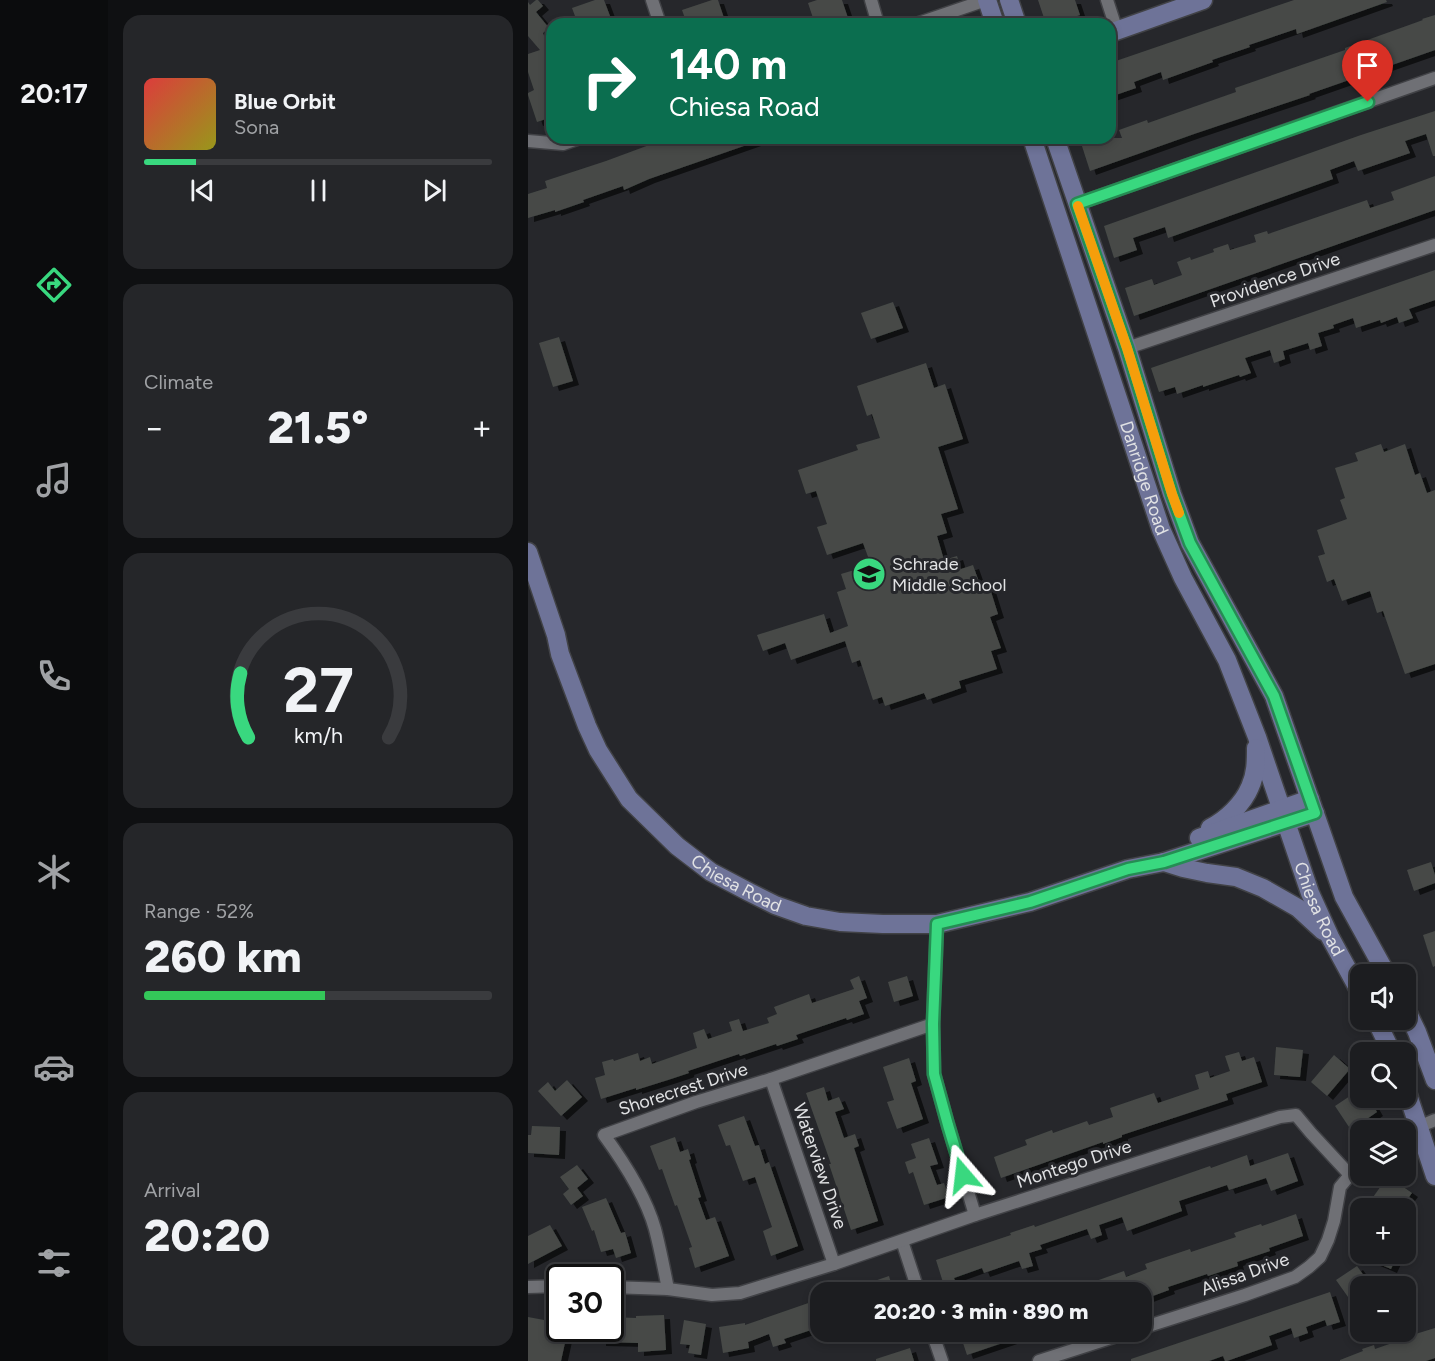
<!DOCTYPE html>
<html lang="en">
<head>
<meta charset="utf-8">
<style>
  :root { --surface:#1c1d20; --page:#252629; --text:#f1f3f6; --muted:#a0a2a5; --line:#3a3b3e; --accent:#39d87f }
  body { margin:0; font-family:Figtree,sans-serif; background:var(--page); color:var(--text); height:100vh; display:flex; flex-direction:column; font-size:22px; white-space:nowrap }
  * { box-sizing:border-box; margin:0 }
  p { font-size:20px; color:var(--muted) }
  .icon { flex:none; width:33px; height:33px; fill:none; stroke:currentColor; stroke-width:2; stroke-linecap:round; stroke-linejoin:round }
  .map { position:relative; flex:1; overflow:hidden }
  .details { display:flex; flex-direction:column; gap:15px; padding:15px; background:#0f1012; width:420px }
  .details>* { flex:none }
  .guide { position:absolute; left:18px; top:18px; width:570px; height:126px; border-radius:18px; box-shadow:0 3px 9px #0003,0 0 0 2px var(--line); background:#0b6e4f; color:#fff; overflow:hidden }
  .tools { position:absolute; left:822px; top:964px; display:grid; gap:12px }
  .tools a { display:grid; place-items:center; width:66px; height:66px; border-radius:12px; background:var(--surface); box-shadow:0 3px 9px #0003,0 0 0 2px var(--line); font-size:30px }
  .speed { position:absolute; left:18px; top:1264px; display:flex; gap:12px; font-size:30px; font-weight:700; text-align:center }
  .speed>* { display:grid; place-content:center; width:78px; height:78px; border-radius:50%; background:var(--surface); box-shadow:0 3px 9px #0003,0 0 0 2px var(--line); line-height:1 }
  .speed .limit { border:3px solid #111; border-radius:9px; background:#fff; color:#111 }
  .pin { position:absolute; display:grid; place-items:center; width:51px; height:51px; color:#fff; margin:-62px -26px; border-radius:50% 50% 50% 0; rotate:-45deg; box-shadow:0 0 6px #0007 }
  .pin .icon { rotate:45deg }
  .me { position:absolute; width:66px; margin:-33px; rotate:343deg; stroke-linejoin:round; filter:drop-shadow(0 0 4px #0008) }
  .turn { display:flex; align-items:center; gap:21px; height:126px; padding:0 24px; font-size:27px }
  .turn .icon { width:78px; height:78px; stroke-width:2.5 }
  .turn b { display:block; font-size:42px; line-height:51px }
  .big { font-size:45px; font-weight:800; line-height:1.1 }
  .details .card { flex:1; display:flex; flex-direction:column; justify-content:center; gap:9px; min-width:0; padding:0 21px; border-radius:18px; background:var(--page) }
  .details .dial { align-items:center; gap:0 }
  .dial svg { height:156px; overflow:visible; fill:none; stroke:var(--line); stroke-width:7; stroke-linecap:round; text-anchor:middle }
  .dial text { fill:var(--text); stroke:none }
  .song { display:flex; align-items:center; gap:18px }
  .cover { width:72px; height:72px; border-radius:9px; background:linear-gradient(135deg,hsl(0 70% 55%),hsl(60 70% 35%)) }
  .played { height:6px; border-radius:3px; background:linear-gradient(90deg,var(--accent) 15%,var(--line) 15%) }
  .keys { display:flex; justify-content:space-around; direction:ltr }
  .heat { display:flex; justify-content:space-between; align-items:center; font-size:33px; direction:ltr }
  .charge { height:9px; border-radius:4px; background:linear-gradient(90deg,#34c759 52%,var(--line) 0) }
  .trip { position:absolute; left:282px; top:1282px; width:342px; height:60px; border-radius:18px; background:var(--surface); box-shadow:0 3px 9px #0003,0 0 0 2px var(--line); font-weight:800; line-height:60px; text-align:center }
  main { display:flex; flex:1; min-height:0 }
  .tabs { display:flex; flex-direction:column; width:108px; justify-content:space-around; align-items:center; background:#0b0c0d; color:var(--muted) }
  .tabs .icon { width:42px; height:42px }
  .tabs .on { color:var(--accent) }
  .tabs b { font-size:27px; color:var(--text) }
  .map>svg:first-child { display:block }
  .building { fill:#464a47; filter:url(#shadow) }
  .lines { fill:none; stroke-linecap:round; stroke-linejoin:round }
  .street-casing { stroke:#414246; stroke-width:15 }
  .secondary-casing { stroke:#414246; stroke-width:21 }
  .street { stroke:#6f7075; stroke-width:12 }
  .secondary { stroke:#6e7398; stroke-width:18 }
  .route-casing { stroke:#258c53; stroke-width:15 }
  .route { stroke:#39d87f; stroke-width:10 }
  .slow { stroke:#f59e0b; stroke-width:10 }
  .labels { text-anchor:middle; stroke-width:6; stroke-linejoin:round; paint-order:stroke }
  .street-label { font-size:18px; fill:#e1e2e4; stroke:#26272b }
  .poi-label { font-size:18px; fill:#e1e2e4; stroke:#26272b; text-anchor:start }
</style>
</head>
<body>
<main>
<nav class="tabs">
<b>20:17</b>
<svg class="icon on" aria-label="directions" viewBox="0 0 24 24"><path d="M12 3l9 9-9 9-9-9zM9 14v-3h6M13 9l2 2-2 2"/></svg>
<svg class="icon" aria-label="music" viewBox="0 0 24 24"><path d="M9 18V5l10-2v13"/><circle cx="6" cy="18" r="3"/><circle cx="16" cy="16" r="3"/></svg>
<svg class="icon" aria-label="phone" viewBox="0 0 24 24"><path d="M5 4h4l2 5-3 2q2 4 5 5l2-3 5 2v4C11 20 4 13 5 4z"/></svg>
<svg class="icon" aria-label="climate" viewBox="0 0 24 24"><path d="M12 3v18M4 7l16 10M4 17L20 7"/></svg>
<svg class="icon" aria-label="car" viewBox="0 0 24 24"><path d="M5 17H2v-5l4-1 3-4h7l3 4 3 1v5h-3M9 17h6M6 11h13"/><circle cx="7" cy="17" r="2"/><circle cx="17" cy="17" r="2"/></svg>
<svg class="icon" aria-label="filters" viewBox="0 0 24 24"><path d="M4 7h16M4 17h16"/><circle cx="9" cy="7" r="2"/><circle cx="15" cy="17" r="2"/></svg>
</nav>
<section class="details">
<div class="card">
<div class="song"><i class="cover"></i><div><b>Blue Orbit</b><p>Sona</p></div></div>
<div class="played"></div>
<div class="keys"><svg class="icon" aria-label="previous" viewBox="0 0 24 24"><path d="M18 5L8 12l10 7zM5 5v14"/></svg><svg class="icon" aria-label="pause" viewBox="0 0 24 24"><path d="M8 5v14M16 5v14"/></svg><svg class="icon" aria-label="next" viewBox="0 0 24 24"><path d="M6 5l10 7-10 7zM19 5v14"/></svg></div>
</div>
<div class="card"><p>Climate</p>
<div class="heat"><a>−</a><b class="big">21.5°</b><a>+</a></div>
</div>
<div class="card dial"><svg viewBox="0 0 100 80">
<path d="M14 69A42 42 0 1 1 86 69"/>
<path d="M14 69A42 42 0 0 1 10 36" stroke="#39d87f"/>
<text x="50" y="56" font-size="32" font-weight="700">27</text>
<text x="50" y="72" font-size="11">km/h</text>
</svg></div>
<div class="card"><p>Range · 52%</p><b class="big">260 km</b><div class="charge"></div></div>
<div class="card"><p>Arrival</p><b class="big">20:20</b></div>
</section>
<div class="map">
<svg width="907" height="1361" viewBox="0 0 907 1361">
  <defs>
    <filter id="shadow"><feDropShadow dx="6" dy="4" stdDeviation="0" flood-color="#0009"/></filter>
  </defs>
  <rect width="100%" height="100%" fill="#26272b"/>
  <g class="building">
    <polygon points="8,0 10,0 15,6 8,12 21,28 15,33 24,57 24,117 9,122 0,95 0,93 6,90 0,72 0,54 12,50 0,36 0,2 2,5"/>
    <polygon points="67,0 76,0 85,24 50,24 44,8"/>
    <polygon points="184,0 190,0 198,24 159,24 154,10"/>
    <polygon points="289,0 314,0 321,21 311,24 287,24 280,3"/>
    <polygon points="510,0 547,0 552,15 526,24 518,24"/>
    <polygon points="766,0 858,0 859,2 769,34 768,29 721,45 722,47 684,60 685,62 635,80 633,72 606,82 608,88 582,97 582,63"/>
    <polygon points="907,15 907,50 781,94 782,95 666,134 562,171 553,143 568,138 594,138 591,130 619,120 620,123 708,92 707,88 817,50 817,48 895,20 894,19"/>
    <polygon points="907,111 907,156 905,156 898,134 877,141 882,153 830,171 826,161 802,170 805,179 640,238 637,227 605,238 609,250 586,258 576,226 833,135"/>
    <polygon points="140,138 233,138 233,140 121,179 96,190 95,186 55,200 56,202 27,212 27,210 0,218 0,194 19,188 17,181 78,161"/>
    <polygon points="907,176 907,210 606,316 597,288 624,279 626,285 654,275 649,262 662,257 663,260 686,252 685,249 700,244 702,250 728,242 726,235 739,231 740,234 839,200 842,208 866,200 863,192"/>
    <polygon points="907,270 907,300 881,309 885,318 871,323 869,317 853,323 852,320 828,328 825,318 805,325 806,328 790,333 794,346 782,350 780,343 755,351 757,359 746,363 742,350 717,358 723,373 712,377 711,375 675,387 675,385 649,394 647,387 631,392 623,368"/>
    <polygon points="365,302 375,328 343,339 333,313"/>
    <polygon points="31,337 45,381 25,387 11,343"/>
    <polygon points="398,363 406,388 417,384 435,439 410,447 430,509 413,514 419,533 409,536 416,560 429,556 433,569 445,565 451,582 459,579 470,614 462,617 473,648 463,651 469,669 431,681 433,688 399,700 396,693 357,706 354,697 345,700 332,660 324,663 317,641 263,660 257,643 235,651 229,635 296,614 302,633 320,626 309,592 318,589 313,574 343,565 335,543 299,555 289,527 299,524 288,491 278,494 270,470 330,450 328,445 352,438 344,414 339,416 329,386"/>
    <polygon points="853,444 856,452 877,444 887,475 892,473 899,493 907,490 907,664 877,674 855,611 849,613 842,591 814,601 806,579 799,582 790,556 797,554 789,530 819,519 812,500 817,498 807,468 830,461 827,453"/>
    <polygon points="903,862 907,875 907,883 886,891 879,870"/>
    <polygon points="907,931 907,966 905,967 895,935"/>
    <polygon points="331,976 339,998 331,1001 336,1014 319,1020 318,1018 268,1035 270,1039 249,1046 248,1044 212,1056 211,1054 160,1071 161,1073 143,1079 108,1090 108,1088 73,1099 67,1078 77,1075 74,1062 85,1059 86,1061 110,1053 112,1061 122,1057 124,1064 169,1048 165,1033 176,1029 180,1039 204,1031 201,1022 211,1019 215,1031 241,1023 239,1018 249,1014 246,1007 281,994 284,1003 326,989 322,980"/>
    <polygon points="379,976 385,996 366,1002 360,982"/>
    <polygon points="748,1047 775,1050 772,1077 746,1075"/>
    <polygon points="711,1052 714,1061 726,1057 734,1082 698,1094 700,1100 594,1135 594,1137 575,1144 575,1142 473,1178 466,1157 499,1145 497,1140 524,1130 525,1133 559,1121 561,1125 585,1117 582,1108 626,1093 630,1103 671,1089 667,1075 680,1071 682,1078 702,1071 697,1056"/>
    <polygon points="806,1055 822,1069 799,1096 783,1082"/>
    <polygon points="381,1058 388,1081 383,1083 395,1119 369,1129 359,1102 366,1100 355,1067"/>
    <polygon points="39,1080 54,1097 33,1116 10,1091 20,1082 27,1091"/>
    <polygon points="296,1087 300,1101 311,1097 316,1109 307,1112 316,1138 327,1134 331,1146 326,1148 350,1221 323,1230 301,1164 303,1164 278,1093"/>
    <polygon points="825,1094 834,1106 842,1100 849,1112 823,1130 807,1106"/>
    <polygon points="216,1116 227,1146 231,1145 237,1164 241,1162 270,1246 243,1256 235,1231 244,1227 227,1177 215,1181 202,1145 198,1146 190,1125"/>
    <polygon points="4,1126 32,1127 31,1155 0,1153 0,1135 3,1135"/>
    <polygon points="147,1137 152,1152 160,1149 163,1159 161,1160 173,1197 170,1198 178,1220 187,1217 201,1256 167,1268 161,1248 164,1247 149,1205 147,1206 134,1169 131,1170 122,1146"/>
    <polygon points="401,1138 410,1164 402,1166 409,1185 416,1183 421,1197 396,1205 385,1172 381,1174 377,1162 388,1158 383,1144"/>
    <polygon points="760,1153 770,1181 743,1191 738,1178 701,1190 699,1185 651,1201 654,1211 599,1231 594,1217 571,1225 574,1235 563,1239 559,1229 512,1245 514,1249 501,1253 505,1266 494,1269 491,1261 456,1273 454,1268 426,1278 430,1288 418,1292 408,1260 483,1235 482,1233 506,1225 507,1227 682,1166 683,1168 719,1155 722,1166"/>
    <polygon points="49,1165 60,1179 49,1188 55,1196 43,1205 35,1194 41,1189 32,1177"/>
    <polygon points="860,1176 884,1193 872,1209 855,1209 843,1200"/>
    <polygon points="78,1198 93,1233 97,1232 103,1253 88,1258 85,1249 73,1252 66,1230 64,1231 54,1207"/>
    <polygon points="768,1214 775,1236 741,1248 742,1251 709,1262 710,1266 680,1276 679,1274 640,1287 641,1290 614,1300 614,1293 548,1293 548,1291 569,1284 568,1281 596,1271 598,1277 619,1269 617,1264 662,1249 663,1252 708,1237 706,1233 733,1224 734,1226"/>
    <polygon points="22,1225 34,1246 0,1264 0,1236"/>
    <polygon points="827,1254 859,1254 868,1258 863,1269"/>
    <polygon points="829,1266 844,1287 832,1287 832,1299 825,1304 808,1280"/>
    <polygon points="361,1276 366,1293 317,1293 317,1291"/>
    <polygon points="802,1292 812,1322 799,1326 797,1320 778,1327 780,1333 766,1338 763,1328 741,1336 744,1345 699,1361 697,1361 695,1356 681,1361 603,1361 603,1359"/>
    <polygon points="292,1299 292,1318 280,1322 283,1330 256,1339 258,1343 245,1347 241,1334 220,1342 221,1348 195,1353 191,1327 217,1323 217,1325"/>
    <polygon points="136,1315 138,1350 110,1352 110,1343 72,1342 72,1329 82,1329 82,1317 108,1318 108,1316"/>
    <polygon points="0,1317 32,1323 32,1329 40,1329 33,1361 0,1361"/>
    <polygon points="156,1320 178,1324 173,1355 160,1353 162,1345 152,1344"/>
    <polygon points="907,1328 907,1358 898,1361 812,1361 812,1360 835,1351 834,1349 846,1345 847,1349 867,1342 866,1338 880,1334 881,1336"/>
    <polygon points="439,1332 501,1332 501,1334 439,1355 432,1334"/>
    <polygon points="382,1348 386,1361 348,1361 348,1359"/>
  </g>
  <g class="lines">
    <g class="street-casing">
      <g id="street">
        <polyline points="124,0 132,24"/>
        <polyline points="343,0 350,24"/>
        <polyline points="579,0 589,31"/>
        <polyline points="388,24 458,0"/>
        <polyline points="0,141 35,144 52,138"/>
        <polyline points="549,204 907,78"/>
        <polyline points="599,348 907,245"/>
        <polyline points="409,924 405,1024 406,1074 420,1125 447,1215"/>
        <polyline points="243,1079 306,1264"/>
        <polyline points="878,1132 907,1120"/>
        <polyline points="374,1241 391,1293"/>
        <polyline points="0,1287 32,1286"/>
        <polyline points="82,1287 140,1289 184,1295 212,1293 306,1264 447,1215 752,1117 768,1115 783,1133 822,1175"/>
        <path d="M140 1289C136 1269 132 1248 127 1229 118 1197 95 1161 76 1135L168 1102 243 1079 405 1024"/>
        <polyline points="614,1328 717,1295 767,1277 781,1267 792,1257 800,1240 806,1221 812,1187 822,1175 832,1157"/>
        <polyline points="404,1332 414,1361"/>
        <polyline points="511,1361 601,1332"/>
      </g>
    </g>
    <g class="secondary-casing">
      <g id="secondary">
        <polyline points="459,0 467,24"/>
        <polyline points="481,0 489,24"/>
        <polyline points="582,33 675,0"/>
        <path id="s1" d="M504 138 633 529 655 578 699 660 729 737 782 893 802 937 832 992"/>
        <polyline points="527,138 599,348 644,494 662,543 746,696 816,897 859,975"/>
        <path id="s2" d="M0 552 28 635 32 654 59 726 70 750 101 799 149 846 183 872 221 892 247 905 278 916 312 922 355 924H409L502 902 600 869 636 862 787 813"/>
        <path d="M682 828C698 820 715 804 722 787 728 774 728 761 728 748"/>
        <polyline points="671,838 782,799"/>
        <polyline points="636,862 655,868 679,873 708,877 735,888 770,908 795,931"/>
        <polyline points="878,1009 889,1032 907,1080"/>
        <polyline points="848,1020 864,1053"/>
        <polyline points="878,1089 907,1176"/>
      </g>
    </g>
    <use href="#street" class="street"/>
    <use href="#secondary" class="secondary"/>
  </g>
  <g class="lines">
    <g class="route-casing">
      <polyline id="route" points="435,1175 420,1125 406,1074 405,1024 409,924 502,902 600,869 636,862 787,813 746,696 662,543 644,494 599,348 549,204 840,102"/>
    </g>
    <use href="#route" class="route"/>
    <polyline class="slow" points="550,206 599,348 644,494 651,513"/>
  </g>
  <defs>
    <g id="school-disc" transform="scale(1.725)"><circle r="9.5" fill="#39d87f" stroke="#26272b"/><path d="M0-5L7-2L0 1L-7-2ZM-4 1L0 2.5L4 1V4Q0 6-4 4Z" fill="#111"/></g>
  </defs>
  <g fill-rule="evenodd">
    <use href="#school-disc" x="341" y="574"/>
  </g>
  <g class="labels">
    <g class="street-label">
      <text transform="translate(747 280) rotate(-19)" y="6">Providence Drive</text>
      <text dy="6" stroke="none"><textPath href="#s1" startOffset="358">Danridge Road</textPath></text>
      <text dy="6" stroke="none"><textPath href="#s2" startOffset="406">Chiesa Road</textPath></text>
      <text dy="6" stroke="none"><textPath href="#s1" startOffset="824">Chiesa Road</textPath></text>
      <text transform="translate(155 1089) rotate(-18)" y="6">Shorecrest Drive</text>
      <text transform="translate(546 1164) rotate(-18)" y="6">Montego Drive</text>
      <text transform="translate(292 1166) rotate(71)" y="6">Waterview Drive</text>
      <text transform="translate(717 1274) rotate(-20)" y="6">Alissa Drive</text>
    </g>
    <g class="poi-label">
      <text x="364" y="570">Schrade<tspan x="364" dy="21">Middle School</tspan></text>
    </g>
  </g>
</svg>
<div class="tools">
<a><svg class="icon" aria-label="sound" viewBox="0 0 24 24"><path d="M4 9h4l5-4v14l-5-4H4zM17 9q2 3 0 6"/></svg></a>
<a><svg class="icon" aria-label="search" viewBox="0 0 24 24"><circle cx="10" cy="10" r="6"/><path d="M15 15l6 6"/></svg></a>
<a><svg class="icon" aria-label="layers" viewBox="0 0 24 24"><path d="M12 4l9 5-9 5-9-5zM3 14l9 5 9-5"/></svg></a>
<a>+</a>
<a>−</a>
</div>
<div class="speed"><div class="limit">30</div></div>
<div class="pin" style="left:840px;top:102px;background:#d93025"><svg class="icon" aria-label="arrive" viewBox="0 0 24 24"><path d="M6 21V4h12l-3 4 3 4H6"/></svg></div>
<svg class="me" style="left:435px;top:1175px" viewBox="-20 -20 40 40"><path d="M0-17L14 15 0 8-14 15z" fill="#39d87f" stroke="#fff" stroke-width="4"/></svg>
<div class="trip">20:20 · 3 min · 890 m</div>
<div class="guide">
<div class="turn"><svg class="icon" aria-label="right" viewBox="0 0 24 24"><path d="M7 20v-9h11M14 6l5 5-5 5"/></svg><div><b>140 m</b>Chiesa Road</div></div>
</div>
</div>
</main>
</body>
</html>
